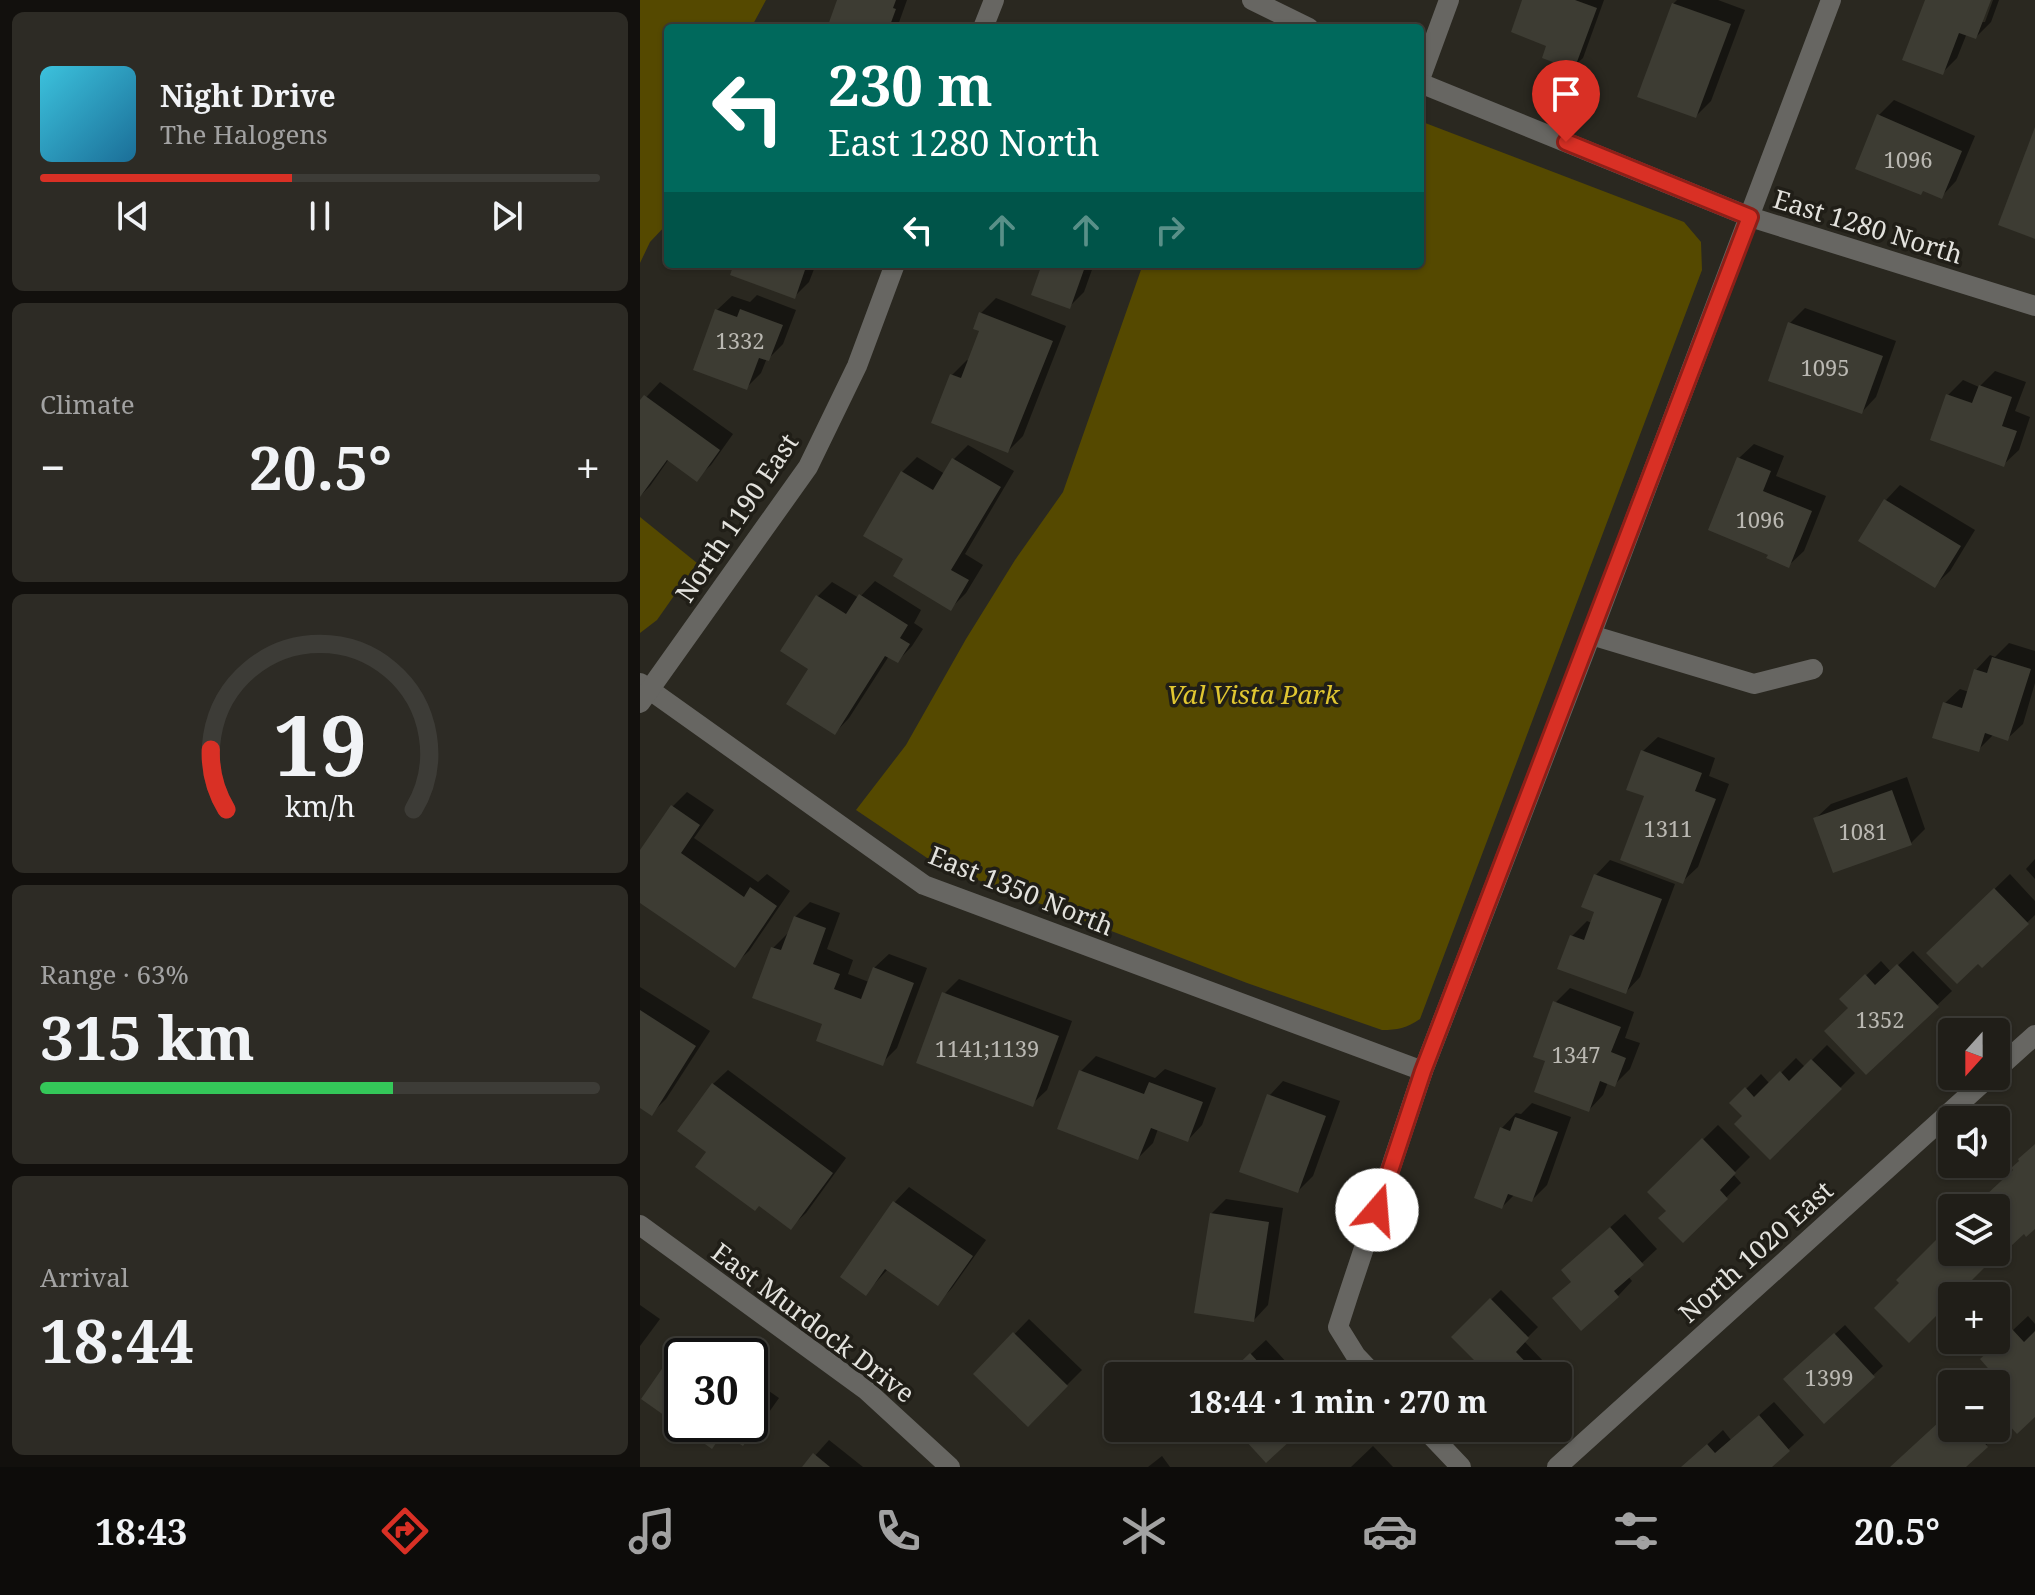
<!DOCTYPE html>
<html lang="en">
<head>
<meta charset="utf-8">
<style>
  :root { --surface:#201e18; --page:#2d2b25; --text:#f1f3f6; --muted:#a2a2a2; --line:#3d3c37; --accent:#d93025 }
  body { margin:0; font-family:"Noto Serif",serif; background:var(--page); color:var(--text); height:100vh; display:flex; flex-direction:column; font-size:30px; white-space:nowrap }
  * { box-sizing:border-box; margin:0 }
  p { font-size:26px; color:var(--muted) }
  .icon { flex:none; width:44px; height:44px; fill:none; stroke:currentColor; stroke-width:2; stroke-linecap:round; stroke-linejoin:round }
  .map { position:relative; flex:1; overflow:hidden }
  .drawer { display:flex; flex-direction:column; gap:12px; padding:12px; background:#12100d; width:640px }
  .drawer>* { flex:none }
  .guide { position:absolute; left:24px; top:24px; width:760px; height:244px; border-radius:8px; box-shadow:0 2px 6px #0004,0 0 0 2px var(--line); background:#00695c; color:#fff; overflow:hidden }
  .needle { width:52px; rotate:201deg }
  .fabs { position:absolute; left:1298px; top:1018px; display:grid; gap:16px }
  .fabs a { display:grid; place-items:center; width:72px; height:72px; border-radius:8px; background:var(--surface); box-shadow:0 2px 6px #0004,0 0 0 2px var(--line); font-size:40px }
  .speed { position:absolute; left:24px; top:1338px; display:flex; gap:16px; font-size:40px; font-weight:700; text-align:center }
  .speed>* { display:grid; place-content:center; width:104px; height:104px; border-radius:50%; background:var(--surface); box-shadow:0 2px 6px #0004,0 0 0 2px var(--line); line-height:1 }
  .speed .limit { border:4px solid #111; border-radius:12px; background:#fff; color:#111 }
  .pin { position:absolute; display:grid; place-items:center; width:68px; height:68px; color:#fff; margin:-82px -34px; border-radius:50% 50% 50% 0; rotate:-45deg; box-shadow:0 0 8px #0007 }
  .pin .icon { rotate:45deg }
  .me { position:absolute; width:88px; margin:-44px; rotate:18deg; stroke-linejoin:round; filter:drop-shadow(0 0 6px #0008) }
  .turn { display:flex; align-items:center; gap:28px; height:168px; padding:0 32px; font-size:36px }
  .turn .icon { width:104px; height:104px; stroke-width:2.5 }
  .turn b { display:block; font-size:56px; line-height:68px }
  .lanes { display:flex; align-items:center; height:76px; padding:0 32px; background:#0003; justify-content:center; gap:40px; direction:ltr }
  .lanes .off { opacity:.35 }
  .big { font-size:60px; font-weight:700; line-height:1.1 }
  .drawer .widget { flex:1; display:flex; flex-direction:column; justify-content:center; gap:12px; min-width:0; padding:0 28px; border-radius:12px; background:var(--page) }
  .drawer .dial { align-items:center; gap:0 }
  .dial svg { height:208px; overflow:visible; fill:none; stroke:var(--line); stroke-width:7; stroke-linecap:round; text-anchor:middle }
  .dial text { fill:var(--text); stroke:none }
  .song { display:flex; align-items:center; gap:24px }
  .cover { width:96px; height:96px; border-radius:12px; background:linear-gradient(135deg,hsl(190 70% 55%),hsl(200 70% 35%)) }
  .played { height:8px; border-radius:4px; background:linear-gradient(90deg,var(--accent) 45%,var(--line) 45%) }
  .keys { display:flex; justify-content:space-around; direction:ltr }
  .heat { display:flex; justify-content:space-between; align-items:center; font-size:44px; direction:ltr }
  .charge { height:12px; border-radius:6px; background:linear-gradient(90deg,#34c759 63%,var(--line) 0) }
  .trip { position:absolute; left:464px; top:1362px; width:468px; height:80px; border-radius:8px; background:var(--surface); box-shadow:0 2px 6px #0004,0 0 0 2px var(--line); font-weight:700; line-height:80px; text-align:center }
  .tab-bar { display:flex; height:128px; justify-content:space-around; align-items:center; background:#0d0c0a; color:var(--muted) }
  .tab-bar .icon { width:56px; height:56px }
  .tab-bar .on { color:var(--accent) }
  .tab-bar b { font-size:36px; color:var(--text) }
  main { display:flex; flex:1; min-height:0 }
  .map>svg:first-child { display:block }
  .green { fill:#554900 }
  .shadow { fill:#0007 }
  .building { fill:#3d3c33 }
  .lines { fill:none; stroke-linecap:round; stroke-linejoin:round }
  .minor { stroke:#676662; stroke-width:20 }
  .route-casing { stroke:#8d1f18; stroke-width:20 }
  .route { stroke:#d93025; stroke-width:14 }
  .labels { text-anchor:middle; stroke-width:7; stroke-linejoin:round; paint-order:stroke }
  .number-label { font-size:22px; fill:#bab8b2 }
  .street-label { font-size:26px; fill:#e3e2dd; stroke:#201e17 }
  .park-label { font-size:26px; font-style:italic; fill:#e0c631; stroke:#201e17 }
</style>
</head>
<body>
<main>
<section class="drawer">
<div class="widget">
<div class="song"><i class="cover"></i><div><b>Night Drive</b><p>The Halogens</p></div></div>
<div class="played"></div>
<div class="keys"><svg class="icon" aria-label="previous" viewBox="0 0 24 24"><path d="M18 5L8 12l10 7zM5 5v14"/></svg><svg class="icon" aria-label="pause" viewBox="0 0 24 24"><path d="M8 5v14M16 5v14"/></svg><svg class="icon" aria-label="next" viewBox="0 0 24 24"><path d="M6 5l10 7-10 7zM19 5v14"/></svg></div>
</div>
<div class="widget"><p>Climate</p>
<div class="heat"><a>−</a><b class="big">20.5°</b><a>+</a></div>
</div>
<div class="widget dial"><svg viewBox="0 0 100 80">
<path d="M14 69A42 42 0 1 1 86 69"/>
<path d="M14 69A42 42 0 0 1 8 46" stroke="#d93025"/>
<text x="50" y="56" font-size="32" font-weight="700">19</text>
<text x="50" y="72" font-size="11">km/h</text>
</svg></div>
<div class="widget"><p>Range · 63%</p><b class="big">315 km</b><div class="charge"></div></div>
<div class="widget"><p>Arrival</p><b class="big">18:44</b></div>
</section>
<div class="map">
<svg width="1395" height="1467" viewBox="0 0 1395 1467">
  <rect width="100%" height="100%" fill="#2a2820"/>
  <g class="green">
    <polygon points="0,0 126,0 111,28 28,28 28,223 10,242 0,263"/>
    <path d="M780 121 1044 222 1061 242 1062 270 780 1019C767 1028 757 1030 742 1030L607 983 296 864 216 810 266 745 326 639 375 560 423 492 503 264H780Z"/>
    <polygon points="0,517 57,563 17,620 0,633"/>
  </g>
  <g class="shadow">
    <polygon points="199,0 267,0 257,28 189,28"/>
    <polygon points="885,0 964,0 943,58 933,67 909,44"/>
    <polygon points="1037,0 1078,0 1105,10 1071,101 1056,116 1033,4"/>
    <polygon points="1287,0 1349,0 1341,22 1345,22 1353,0 1359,0 1351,22 1336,37 1327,33 1317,58 1302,73"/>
    <polygon points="1254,100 1335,136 1316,181 1302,196 1239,115"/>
    <polygon points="97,264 176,264 169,282 154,297"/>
    <polygon points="404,264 454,264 444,292 429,307"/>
    <polygon points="117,295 156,310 143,344 128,359 127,358 121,373 106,388 77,310 92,296 110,302"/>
    <polygon points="356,298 426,326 383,436 368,451 312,375 327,360 329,361 342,330 341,313"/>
    <polygon points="1165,308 1256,341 1236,397 1222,412 1150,323"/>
    <polygon points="1355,371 1386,382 1375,411 1390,417 1379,450 1364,464 1308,395 1323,380 1339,387"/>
    <polygon points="20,382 93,434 71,465 56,479 29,459 10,486 0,496 0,404"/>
    <polygon points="1114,444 1144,456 1136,476 1186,496 1164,551 1149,565 1099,458"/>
    <polygon points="328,445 374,471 325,554 343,565 326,593 311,608 262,472 277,457 305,474 314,459"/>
    <polygon points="1260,485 1335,530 1310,571 1295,585 1246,500"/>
    <polygon points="235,581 281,610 274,623 283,629 272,646 258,661 249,656 209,718 195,733 171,668 177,597 192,582 219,598"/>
    <polygon points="1369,643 1395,651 1395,683 1383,724 1368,738 1353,735 1338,750 1305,703 1320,689 1329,692 1336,670 1350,655 1355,657"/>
    <polygon points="1018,737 1075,758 1069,776 1089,784 1058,867 1043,881 1003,751"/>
    <polygon points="1267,777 1285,829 1271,843 1176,818 1191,804"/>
    <polygon points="47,792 74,810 54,838 118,882 127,874 150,891 109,951 94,965 0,900 0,853 33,806"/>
    <polygon points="1395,859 1395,879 1386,869"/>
    <polygon points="970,860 1035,884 1000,977 986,992 932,936 947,921 952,923 957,911 956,875"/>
    <polygon points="1370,874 1395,901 1395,915 1342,965 1338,961 1289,953"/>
    <polygon points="170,902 200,913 187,949 213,960 208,974 229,982 234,968 249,954 287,968 257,1048 242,1063 185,1023 133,948 148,933 149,934 155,917"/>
    <polygon points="1273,951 1312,991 1226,1073 1210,1008 1202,999 1241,961 1251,972"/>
    <polygon points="319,979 432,1021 407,1090 392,1104 304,994"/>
    <polygon points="0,987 70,1031 26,1099 12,1113 0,1106"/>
    <polygon points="930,988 994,1012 985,1038 1000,1043 990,1069 975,1084 968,1082 963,1095 949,1110 908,1060 915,1003"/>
    <polygon points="1187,1045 1215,1073 1130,1158 1104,1116 1092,1103 1121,1074 1130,1084 1156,1058 1165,1067"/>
    <polygon points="456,1056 515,1078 525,1069 576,1088 562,1125 548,1140 518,1129 513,1143 498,1158 441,1071"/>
    <polygon points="88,1070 206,1158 166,1213 151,1227 69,1151 73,1084"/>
    <polygon points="643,1081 700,1101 673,1176 658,1191 629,1096"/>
    <polygon points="892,1103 931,1117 907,1185 892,1200 875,1194 862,1207 836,1197 862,1128 876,1113 881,1114"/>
    <polygon points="1078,1125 1110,1157 1093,1174 1101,1183 1043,1240 1029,1210 1010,1192"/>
    <polygon points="269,1187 346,1240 312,1288 298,1303 248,1269 226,1293 203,1277 255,1202"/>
    <polygon points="586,1199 643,1208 628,1305 614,1320 571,1214"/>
    <polygon points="985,1214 1017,1249 988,1276 992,1281 978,1296 933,1281 938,1256"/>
    <polygon points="1312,1227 1312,1252 1357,1252 1312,1297 1262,1283 1259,1280"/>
    <polygon points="861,1290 898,1327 884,1341 904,1362 890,1376 853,1376 814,1336"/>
    <polygon points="0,1305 20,1319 0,1346"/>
    <polygon points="1388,1316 1395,1324 1395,1415 1356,1408 1356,1384 1346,1384 1356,1374 1357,1345"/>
    <polygon points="389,1319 442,1370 388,1424 336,1374"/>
    <polygon points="1205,1325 1243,1366 1184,1421 1155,1370"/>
    <polygon points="51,1337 79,1356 42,1356 42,1424 110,1424 110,1378 139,1398 117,1429 102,1444 86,1432 72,1446 3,1399 36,1351"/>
    <polygon points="626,1340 648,1364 638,1374 639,1376 587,1376"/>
    <polygon points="1134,1402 1164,1435 1129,1467 1043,1467 1083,1430 1091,1440"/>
    <polygon points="1312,1412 1312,1428 1356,1428 1356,1425 1361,1431 1323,1467 1253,1467"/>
    <polygon points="189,1440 223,1467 165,1467"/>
    <polygon points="733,1446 753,1467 711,1467"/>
    <polygon points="522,1456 530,1467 508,1467"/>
  </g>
  <g class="building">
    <polygon points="197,0 256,0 253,8 256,9 249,28 187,28"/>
    <polygon points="882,0 935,0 957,8 934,70 902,58 906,46 871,32"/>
    <polygon points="1285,0 1351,0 1336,39 1319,33 1303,75 1262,60"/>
    <polygon points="1032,3 1091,24 1056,118 997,97"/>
    <polygon points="1237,114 1322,151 1302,199 1283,191 1281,195 1215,169"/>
    <polygon points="1395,127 1395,239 1358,225"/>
    <polygon points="94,264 158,264 166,267 155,299 90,275"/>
    <polygon points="402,264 446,264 430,309 391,295"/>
    <polygon points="75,309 97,317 100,309 143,325 129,361 119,358 107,390 53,370"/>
    <polygon points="339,312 413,341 368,453 291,423 310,374 321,378 339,331 333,329"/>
    <polygon points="1148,322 1243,356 1222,414 1128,381"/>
    <polygon points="1339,385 1372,397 1362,426 1377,431 1364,467 1290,440 1306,394 1332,403"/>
    <polygon points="4,395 80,450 57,482 27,460 0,497 0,400"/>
    <polygon points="1097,457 1131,471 1123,491 1172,511 1149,568 1126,558 1128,555 1068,530"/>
    <polygon points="312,458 361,487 311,570 329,580 311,611 253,576 263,559 223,536 261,471 293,490"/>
    <polygon points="1244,499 1321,546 1295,588 1218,541"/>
    <polygon points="219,594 268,625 260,638 270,644 258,663 245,656 195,735 146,704 168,669 140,651 176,595 206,614"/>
    <polygon points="1352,657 1391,669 1368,741 1345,733 1339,752 1292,738 1303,702 1322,708 1334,669 1347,673"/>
    <polygon points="1001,750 1062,773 1055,791 1076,799 1043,884 980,860 1004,796 986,790"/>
    <polygon points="1252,790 1272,845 1193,873 1173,818"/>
    <polygon points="31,805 60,825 41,853 104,897 110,887 137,906 95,968 0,903 0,850"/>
    <polygon points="954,874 1022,899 986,994 917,969 930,935 944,940 954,912 941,907"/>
    <polygon points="1354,888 1389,924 1342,968 1338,964 1317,984 1286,953"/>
    <polygon points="154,916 186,928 173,964 200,974 194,989 221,999 233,967 274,983 243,1066 176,1041 182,1024 112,998 131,947 141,950"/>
    <polygon points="1257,964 1299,1007 1226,1075 1184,1031 1208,1008 1199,999 1225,974 1235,985"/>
    <polygon points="302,992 419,1036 393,1107 276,1063"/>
    <polygon points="913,1001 981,1027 971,1052 986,1058 975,1087 960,1081 949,1112 894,1092 905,1061 893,1057"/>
    <polygon points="0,1010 56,1046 12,1116 0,1108"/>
    <polygon points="1171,1059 1202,1089 1130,1160 1094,1124 1102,1116 1089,1103 1105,1087 1114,1097 1140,1071 1149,1081"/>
    <polygon points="439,1070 504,1094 509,1082 563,1102 548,1142 511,1128 498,1160 417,1129"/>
    <polygon points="72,1083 193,1173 151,1230 119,1206 115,1211 55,1167 66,1152 37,1131"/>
    <polygon points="627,1094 686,1116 658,1193 599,1172"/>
    <polygon points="875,1117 918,1132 892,1202 868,1194 862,1209 834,1198 860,1127 870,1131"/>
    <polygon points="1062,1138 1096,1173 1080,1190 1088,1199 1043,1243 1018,1218 1026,1211 1007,1192"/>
    <polygon points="1395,1144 1395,1229 1386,1237 1384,1234 1370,1247 1356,1232 1356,1208 1338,1208 1349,1198 1346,1195 1373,1170 1371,1168 1379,1161 1378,1159"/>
    <polygon points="253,1201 333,1256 298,1306 245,1269 226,1296 200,1277"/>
    <polygon points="570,1213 629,1222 614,1322 554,1313"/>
    <polygon points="970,1227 1004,1265 974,1291 979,1297 941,1331 912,1298 931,1282 921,1270"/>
    <polygon points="1306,1230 1312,1237 1312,1252 1327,1252 1344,1268 1316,1296 1312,1296 1312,1300 1269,1343 1234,1308 1259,1283 1256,1280"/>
    <polygon points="850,1298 889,1338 876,1352 896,1373 893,1376 850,1376 811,1337"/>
    <polygon points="1372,1329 1384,1342 1395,1331 1395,1417 1377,1434 1356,1411 1356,1384 1344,1384 1354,1375 1340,1359"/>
    <polygon points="373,1332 428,1386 388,1427 333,1374"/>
    <polygon points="1194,1333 1235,1377 1184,1424 1143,1379"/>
    <polygon points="35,1350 42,1355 42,1424 110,1424 110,1402 126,1413 103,1446 83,1433 72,1449 1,1399"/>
    <polygon points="610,1353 631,1376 586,1376"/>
    <polygon points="1312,1410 1312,1428 1331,1428 1348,1447 1326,1467 1250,1467"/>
    <polygon points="1119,1415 1150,1451 1132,1467 1041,1467 1067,1444 1075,1453"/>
    <polygon points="594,1428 660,1428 662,1430 626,1463"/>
    <polygon points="173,1453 190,1467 162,1467"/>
  </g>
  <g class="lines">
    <g class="minor">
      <polyline points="612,0 669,28"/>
      <polyline points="343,28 354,0"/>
      <polyline points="780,79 809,0"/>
      <polyline points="780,83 1110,217 1395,306"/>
      <polyline points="951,635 1114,684 1173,669"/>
      <polyline points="0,683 284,885 783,1071"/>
      <polyline points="0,703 168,467 217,366 255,264"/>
      <polyline points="1356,1070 1395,1035"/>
      <polyline points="0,1225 226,1390 310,1467"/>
      <polyline points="735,1376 716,1356 698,1327 709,1293 783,1071 951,635 1191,0"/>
      <polyline points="784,1428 821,1467"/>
      <polyline points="917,1467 1350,1076"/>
    </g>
  </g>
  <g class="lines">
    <g class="route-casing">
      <polyline id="route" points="737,1210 783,1071 1110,217 926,142"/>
    </g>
    <use href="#route" class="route"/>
  </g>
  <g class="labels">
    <g class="number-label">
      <text x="1268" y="168">1096</text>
      <text x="100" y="349">1332</text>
      <text x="1185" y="376">1095</text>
      <text x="1120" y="528">1096</text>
      <text x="1028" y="837">1311</text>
      <text x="1223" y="840">1081</text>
      <text x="1240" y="1028">1352</text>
      <text x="347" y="1057">1141;1139</text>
      <text x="936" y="1063">1347</text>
      <text x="1189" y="1386">1399</text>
    </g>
    <g class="street-label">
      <text transform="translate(1228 227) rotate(17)" y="9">East 1280 North</text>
      <text transform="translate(97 518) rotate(-56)" y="9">North 1190 East</text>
      <text transform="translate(381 891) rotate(22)" y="9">East 1350 North</text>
      <text transform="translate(1116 1252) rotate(-42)" y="9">North 1020 East</text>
      <text transform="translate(173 1323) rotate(37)" y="9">East Murdock Drive</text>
    </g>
    <g class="park-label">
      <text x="613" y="704">Val Vista Park</text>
    </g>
  </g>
</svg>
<div class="fabs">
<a><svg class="needle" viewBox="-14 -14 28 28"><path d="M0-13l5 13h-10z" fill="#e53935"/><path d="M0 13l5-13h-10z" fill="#a2a2a2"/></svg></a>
<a><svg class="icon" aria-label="sound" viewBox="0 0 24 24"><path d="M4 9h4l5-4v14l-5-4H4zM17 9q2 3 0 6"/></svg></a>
<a><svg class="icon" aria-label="layers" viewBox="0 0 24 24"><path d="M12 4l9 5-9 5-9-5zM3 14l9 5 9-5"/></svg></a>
<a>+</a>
<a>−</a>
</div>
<div class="speed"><div class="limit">30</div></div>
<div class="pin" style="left:926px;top:142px;background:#d93025"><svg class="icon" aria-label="arrive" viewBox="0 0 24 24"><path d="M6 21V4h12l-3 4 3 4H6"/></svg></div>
<svg class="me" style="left:737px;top:1210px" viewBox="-20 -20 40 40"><circle r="19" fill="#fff"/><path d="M0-13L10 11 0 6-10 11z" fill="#d93025"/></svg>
<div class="trip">18:44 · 1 min · 270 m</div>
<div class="guide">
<div class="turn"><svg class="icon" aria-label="left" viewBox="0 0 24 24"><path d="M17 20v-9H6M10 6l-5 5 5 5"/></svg><div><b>230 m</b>East 1280 North</div></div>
<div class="lanes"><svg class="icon" aria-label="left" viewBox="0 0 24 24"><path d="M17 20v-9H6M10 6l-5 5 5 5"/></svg><svg class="icon off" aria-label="ahead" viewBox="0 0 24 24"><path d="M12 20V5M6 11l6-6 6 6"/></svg><svg class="icon off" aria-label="ahead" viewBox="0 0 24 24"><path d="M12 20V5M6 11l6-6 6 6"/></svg><svg class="icon off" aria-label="right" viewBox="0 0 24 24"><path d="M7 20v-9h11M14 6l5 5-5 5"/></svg></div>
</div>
</div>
</main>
<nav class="tab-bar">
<b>18:43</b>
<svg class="icon on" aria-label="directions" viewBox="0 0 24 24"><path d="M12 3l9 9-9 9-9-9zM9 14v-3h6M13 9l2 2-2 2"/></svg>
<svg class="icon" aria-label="music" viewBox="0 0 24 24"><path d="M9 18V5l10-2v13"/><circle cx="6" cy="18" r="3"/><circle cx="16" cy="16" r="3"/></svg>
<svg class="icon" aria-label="phone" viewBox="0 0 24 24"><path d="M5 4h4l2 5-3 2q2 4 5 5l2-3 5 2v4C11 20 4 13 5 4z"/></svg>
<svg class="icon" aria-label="climate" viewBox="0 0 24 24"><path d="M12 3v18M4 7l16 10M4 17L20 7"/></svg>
<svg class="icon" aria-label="car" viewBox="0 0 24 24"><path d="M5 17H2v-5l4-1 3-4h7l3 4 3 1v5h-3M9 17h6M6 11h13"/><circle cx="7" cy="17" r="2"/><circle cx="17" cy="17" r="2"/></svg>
<svg class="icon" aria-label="filters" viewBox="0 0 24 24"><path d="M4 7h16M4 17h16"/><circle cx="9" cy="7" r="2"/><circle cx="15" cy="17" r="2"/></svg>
<b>20.5°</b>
</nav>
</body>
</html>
